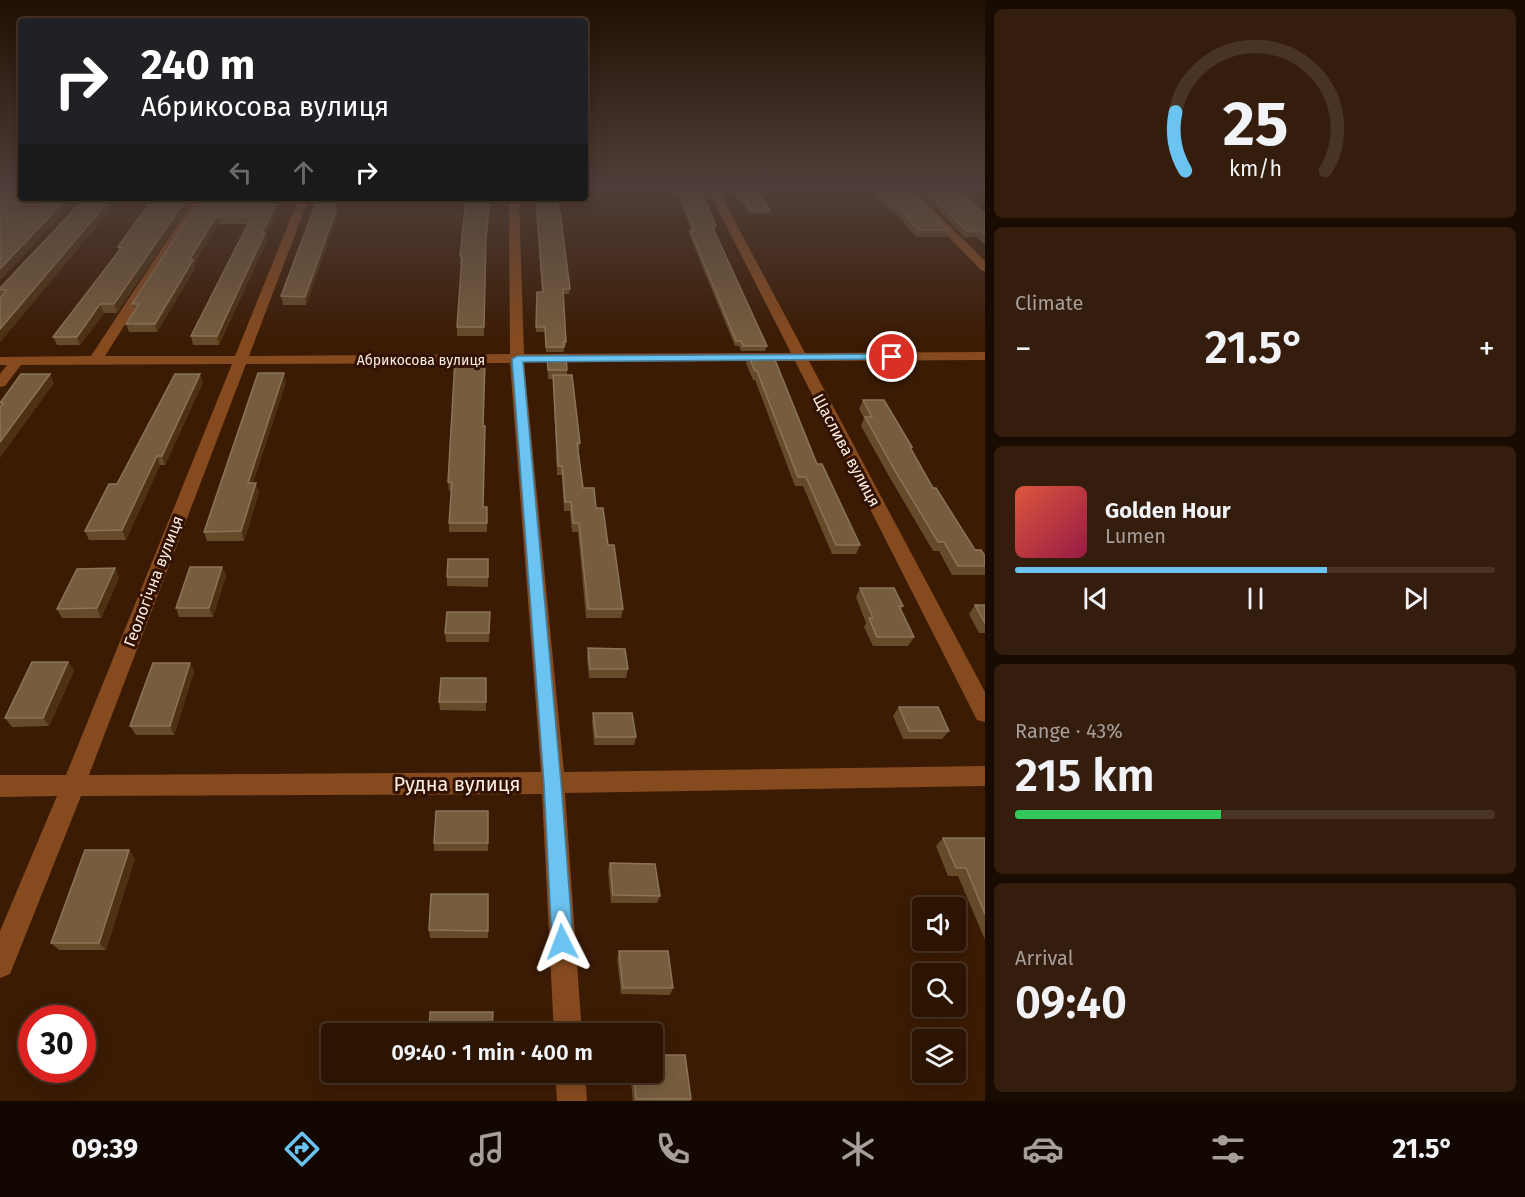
<!DOCTYPE html>
<html lang="en">
<head>
<meta charset="utf-8">
<style>
  :root { --surface:#2c1403; --page:#341d0d; --text:#f1f3f6; --muted:#a69e9a; --line:#483325; --accent:#6ac3f1 }
  body { margin:0; font-family:"Fira Sans",sans-serif; background:var(--page); color:var(--text); height:100vh; display:flex; flex-direction:column; font-size:22px; white-space:nowrap }
  * { box-sizing:border-box; margin:0 }
  p { font-size:20px; color:var(--muted) }
  .icon { flex:none; width:33px; height:33px; fill:none; stroke:currentColor; stroke-width:2; stroke-linecap:round; stroke-linejoin:round }
  .map { position:relative; flex:1; overflow:hidden }
  .drawer { display:flex; flex-direction:column; gap:9px; padding:9px; background:#180b02; width:540px }
  .drawer>* { flex:none }
  .top-card { position:absolute; left:18px; top:18px; width:570px; height:183px; border-radius:6px; box-shadow:0 3px 15px #0003,0 0 0 2px var(--line); background:#202124; color:#fff; overflow:hidden }
  .tools { position:absolute; left:912px; top:897px; display:grid; gap:12px }
  .tools a { display:grid; place-items:center; width:54px; height:54px; border-radius:6px; background:var(--surface); box-shadow:0 3px 15px #0003,0 0 0 2px var(--line); font-size:30px }
  .speed { position:absolute; left:18px; top:1005px; display:flex; gap:12px; font-size:30px; font-weight:700; text-align:center }
  .speed>* { display:grid; place-content:center; width:78px; height:78px; border-radius:50%; background:var(--surface); box-shadow:0 3px 15px #0003,0 0 0 2px var(--line); line-height:1 }
  .speed .limit { border:9px solid #d22; background:#fff; color:#111 }
  .pin { position:absolute; display:grid; place-items:center; width:51px; height:51px; color:#fff; margin:-26px; border:3px solid #fff; border-radius:50%; box-shadow:0 2px 6px #0007 }
  .me { position:absolute; width:66px; margin:-33px; rotate:357deg; stroke-linejoin:round; filter:drop-shadow(0 0 4px #0008) }
  .turn { display:flex; align-items:center; gap:21px; height:126px; padding:0 24px; font-size:27px }
  .turn .icon { width:78px; height:78px; stroke-width:2.5 }
  .turn b { display:block; font-size:42px; line-height:51px }
  .lanes { display:flex; align-items:center; height:57px; padding:0 24px; background:#0003; justify-content:center; gap:30px; direction:ltr }
  .lanes .off { opacity:.35 }
  .big { font-size:45px; font-weight:600; line-height:1.1 }
  .drawer .card { flex:1; display:flex; flex-direction:column; justify-content:center; gap:9px; min-width:0; padding:0 21px; border-radius:9px; background:var(--page) }
  .drawer .dial { align-items:center; gap:0 }
  .dial svg { height:156px; overflow:visible; fill:none; stroke:var(--line); stroke-width:7; stroke-linecap:round; text-anchor:middle }
  .dial text { fill:var(--text); stroke:none }
  .song { display:flex; align-items:center; gap:18px }
  .cover { width:72px; height:72px; border-radius:9px; background:linear-gradient(135deg,hsl(10 70% 55%),hsl(340 70% 35%)) }
  .played { height:6px; border-radius:3px; background:linear-gradient(90deg,var(--accent) 65%,var(--line) 65%) }
  .keys { display:flex; justify-content:space-around; direction:ltr }
  .heat { display:flex; justify-content:space-between; align-items:center; font-size:33px; direction:ltr }
  .charge { height:9px; border-radius:4px; background:linear-gradient(90deg,#34c759 43%,var(--line) 0) }
  .trip { position:absolute; left:321px; top:1023px; width:342px; height:60px; border-radius:6px; background:var(--surface); box-shadow:0 3px 15px #0003,0 0 0 2px var(--line); font-weight:600; line-height:60px; text-align:center }
  .dock { display:flex; height:96px; justify-content:space-around; align-items:center; background:#120801; color:var(--muted) }
  .dock .icon { width:42px; height:42px }
  .dock .current { color:var(--accent) }
  .dock b { font-size:27px; color:var(--text) }
  main { display:flex; flex:1; min-height:0 }
  .map>svg:first-child { display:block }
  .lines { fill:none; stroke-linecap:round; stroke-linejoin:round }
  .minor { fill:#864a1f; fill-rule:evenodd }
  .wall { fill:#654b29 }
  .shaded-wall { fill:#4e3112 }
  .building { fill:#765d3e; stroke:#8b7458; stroke-width:1.5 }
  .route { fill:#6ac3f1; stroke:#457f9d; stroke-width:1.5 }
  .labels { text-anchor:middle; stroke-width:6; stroke-linejoin:round; paint-order:stroke }
  .far-street-label { font-size:14px; fill:#fceee6; stroke:#311100 }
  .street-label { font-size:16px; fill:#fceee6; stroke:#311100 }
  .near-street-label { font-size:20px; fill:#fceee6; stroke:#311100 }
</style>
</head>
<body>
<main>
<div class="map">
<svg width="985" height="1101" viewBox="0 0 985 1101">
  <rect width="100%" height="100%" fill="#3b1b04"/>
  <g class="lines">
    <g class="minor">
      <path d="M706 186H716L805 353 985 352V360L809 361 985 692V722L977 720 795 361 524 362 564 772 985 766V786L565 793 582 1034H554L542 794 81 796 10 974 0 978V931L57 796 0 797V775H66L232 364 21 365 5 386 0 387V374L7 365H0V357L91 356 195 198H205L105 356H235L299 198H309L249 356 510 354 509 198H519L524 354 791 353ZM510 363 541 772 89 775 246 364Z"/>
      <polygon points="899,186 910,186 985,261 985,271 981,270"/>
      <polygon points="555,1072 585,1072 587,1101 557,1101"/>
    </g>
  </g>
  <g class="wall">
    <polygon points="731,186 756,186 770,211 769,214 749,214 743,204 740,204"/>
    <polygon points="865,186 904,186 948,230 946,237 916,237 894,211 890,211 882,201 877,201"/>
    <polygon points="913,186 955,186 985,214 985,245 977,237 964,237"/>
    <polygon points="678,190 716,226 714,231 767,346 765,351 741,351 739,346 735,346 689,234 690,230 691,230 678,194"/>
    <polygon points="120,198 0,342 0,288"/>
    <polygon points="153,198 194,198 117,313 104,313 80,345 57,345 53,337 119,250 118,247"/>
    <polygon points="201,198 284,198 266,235 267,241 219,345 193,345 191,336 249,224 218,224 194,264 195,268 157,332 129,332 126,324 135,311 132,304"/>
    <polygon points="318,198 341,198 336,212 337,217 306,305 283,305 281,296"/>
    <polygon points="536,203 570,289 569,294 563,294 566,342 566,346 564,346 564,352 546,352 545,332 536,332 537,292 542,292"/>
    <polygon points="489,215 486,246 484,336 457,336 457,327 462,264 460,264 460,256"/>
    <polygon points="748,355 817,464 860,545 856,554 832,554 803,486 795,486 755,380 753,380 746,363"/>
    <polygon points="547,356 567,370 567,375 580,443 579,452 583,488 596,508 608,545 623,609 621,618 586,618 578,532 572,532 570,511 564,511 562,475 557,475 553,379 548,379"/>
    <polygon points="203,382 165,465 160,465 126,540 89,540 85,531 117,484"/>
    <polygon points="286,382 253,483 259,492 244,541 207,541 204,532"/>
    <polygon points="863,400 912,447 911,450 933,488 975,550 985,556 985,575 952,575 939,551 933,551 890,478 861,426 864,418 859,409"/>
    <polygon points="483,426 483,507 487,507 487,532 449,532 449,523 451,491 449,491 448,482"/>
    <polygon points="488,559 488,587 447,586 447,577"/>
    <polygon points="222,567 226,576 213,617 179,617 176,608"/>
    <polygon points="115,568 119,578 101,618 62,618 57,609"/>
    <polygon points="860,588 903,606 901,610 914,637 908,646 873,646 864,627 866,623 856,597"/>
    <polygon points="975,605 985,605 985,633 979,633 969,614"/>
    <polygon points="490,612 489,642 446,642 445,633"/>
    <polygon points="588,648 628,669 626,678 589,678 587,658"/>
    <polygon points="68,662 74,671 49,726 12,727 5,718"/>
    <polygon points="190,663 194,672 174,735 136,735 130,726"/>
    <polygon points="486,678 486,711 440,710 439,702"/>
    <polygon points="899,707 949,731 942,739 903,739 893,716"/>
    <polygon points="593,713 636,737 634,745 594,745 592,722"/>
    <polygon points="488,811 488,851 434,851 434,843"/>
    <polygon points="943,838 985,838 985,940 958,876 948,876 936,846"/>
    <polygon points="135,858 106,950 59,950 51,943"/>
    <polygon points="610,863 660,896 657,903 611,903 608,871"/>
    <polygon points="488,894 488,938 430,938 429,930"/>
    <polygon points="619,951 673,988 670,995 621,994 617,958"/>
    <polygon points="630,1072 652,1072 691,1099 690,1101 633,1101"/>
  </g>
  <g class="shaded-wall">
    <polygon points="67,198 77,198 0,281 0,269"/>
    <polygon points="111,198 120,198 0,342 0,329"/>
    <polygon points="187,198 194,198 117,313 114,304"/>
    <polygon points="279,198 284,198 266,235 267,241 219,345 217,336 262,233"/>
    <polygon points="337,198 341,198 336,212 337,217 306,305 305,297"/>
    <polygon points="217,216 218,224 194,264 195,268 157,332 155,324 189,260"/>
    <polygon points="100,304 104,313 80,345 77,337"/>
    <polygon points="284,373 286,382 250,492 248,483"/>
    <polygon points="50,374 54,383 0,458 0,442"/>
    <polygon points="200,374 203,382 165,465 162,456"/>
    <polygon points="157,456 160,465 126,540 122,530"/>
    <polygon points="256,483 259,492 244,541 241,531"/>
    <polygon points="222,567 226,576 213,617 209,608"/>
    <polygon points="115,568 119,578 101,618 97,608"/>
    <polygon points="68,662 74,671 49,726 43,718"/>
    <polygon points="190,663 194,672 174,735 170,726"/>
    <polygon points="129,850 135,858 106,950 99,943"/>
  </g>
  <g class="building">
    <polygon points="0,186 21,186 21,198 67,198 0,269"/>
    <polygon points="733,186 756,186 770,211 750,210 744,200 740,200"/>
    <polygon points="872,186 904,186 948,230 918,230 896,204 892,204 884,194 879,194"/>
    <polygon points="922,186 955,186 985,214 985,235 980,231 967,231"/>
    <polygon points="678,190 700,190 716,226 712,226 767,346 743,346 741,341 736,341 690,230 694,230"/>
    <polygon points="85,198 111,198 0,329 0,298 7,290 0,290 0,288"/>
    <polygon points="153,198 187,198 114,304 100,304 77,337 53,337 122,247 118,247"/>
    <polygon points="201,198 279,198 262,233 265,233 217,336 191,336 252,216 217,216 189,260 193,260 155,324 126,324 139,304 132,304"/>
    <polygon points="318,198 337,198 333,210 336,210 305,297 281,296"/>
    <polygon points="466,198 489,198 489,208 486,238 484,327 457,327 462,256 460,256"/>
    <polygon points="536,203 557,203 560,211 570,289 563,289 566,342 563,342 564,347 546,347 545,327 536,327 537,292 543,292"/>
    <polygon points="566,355 567,370 548,370 547,356"/>
    <polygon points="748,355 773,355 817,464 822,464 860,545 836,545 806,477 798,477 757,371 755,371"/>
    <polygon points="455,360 485,361 483,426 485,426 483,507 487,507 487,523 449,523 452,482 448,482"/>
    <polygon points="258,373 284,373 248,483 256,483 241,531 204,532"/>
    <polygon points="21,374 50,374 0,442 0,407 3,403 0,403"/>
    <polygon points="175,374 200,374 162,456 157,456 122,530 85,531 109,484 117,484"/>
    <polygon points="553,375 572,375 580,443 577,443 583,488 594,488 596,508 603,508 608,545 614,545 623,609 588,609 579,523 573,523 571,502 565,502 562,466 558,466"/>
    <polygon points="863,400 884,400 912,447 910,447 933,488 936,488 975,550 981,550 985,556 985,566 958,566 944,542 938,542 894,469 865,417 872,417"/>
    <polygon points="448,559 488,559 488,577 447,577"/>
    <polygon points="190,567 222,567 209,608 176,608"/>
    <polygon points="115,568 97,608 57,609 77,569"/>
    <polygon points="860,588 894,588 903,606 899,606 914,637 877,637 869,618 873,618"/>
    <polygon points="975,605 985,605 985,623"/>
    <polygon points="447,612 490,612 489,633 445,633"/>
    <polygon points="588,648 625,649 628,669 590,669"/>
    <polygon points="32,662 68,662 43,718 5,718"/>
    <polygon points="153,663 190,663 170,726 130,726"/>
    <polygon points="441,678 486,678 486,702 439,702"/>
    <polygon points="899,707 938,707 949,731 909,731"/>
    <polygon points="593,713 632,713 636,737 596,737"/>
    <polygon points="436,811 488,811 488,843 434,843"/>
    <polygon points="943,838 985,838 985,914 966,868 956,868"/>
    <polygon points="85,850 129,850 99,943 51,943"/>
    <polygon points="610,863 655,864 660,896 613,895"/>
    <polygon points="431,894 488,894 488,931 429,930"/>
    <polygon points="619,951 668,951 673,988 623,988"/>
    <polygon points="430,1012 493,1012 492,1034 429,1034"/>
    <polygon points="652,1055 685,1055 691,1099 636,1099 634,1072 652,1072"/>
  </g>
  <linearGradient id="sky" x2="0" y2="1"><stop stop-color="#200f02"/><stop offset="0.55" stop-color="#4f3f3a"/><stop offset="1" stop-color="#4f3f3a" stop-opacity="0"/></linearGradient>
  <rect width="985" height="340" fill="url(#sky)"/>
  <polygon class="route" points="892,354 896,355 896,359 523,362 561,783 573,942 570,950 562,953 555,950 552,942 544,783 512,359 517,356"/>
  <g class="labels">
    <g class="far-street-label">
      <text x="421" y="365">Абрикосова вулиця</text>
    </g>
    <g class="street-label">
      <text transform="translate(847 450) rotate(62)" y="6">Щаслива вулиця</text>
      <text transform="translate(153 581) rotate(-69)" y="6">Геологічна вулиця</text>
    </g>
    <g class="near-street-label">
      <text x="457" y="791">Рудна вулиця</text>
    </g>
  </g>
</svg>
<div class="tools">
<a><svg class="icon" aria-label="sound" viewBox="0 0 24 24"><path d="M4 9h4l5-4v14l-5-4H4zM17 9q2 3 0 6"/></svg></a>
<a><svg class="icon" aria-label="search" viewBox="0 0 24 24"><circle cx="10" cy="10" r="6"/><path d="M15 15l6 6"/></svg></a>
<a><svg class="icon" aria-label="layers" viewBox="0 0 24 24"><path d="M12 4l9 5-9 5-9-5zM3 14l9 5 9-5"/></svg></a>
</div>
<div class="speed"><div class="limit">30</div></div>
<div class="pin" style="left:892px;top:357px;background:#d93025"><svg class="icon" aria-label="arrive" viewBox="0 0 24 24"><path d="M6 21V4h12l-3 4 3 4H6"/></svg></div>
<svg class="me" style="left:562px;top:942px" viewBox="-20 -20 40 40"><path d="M0-17L14 15 0 8-14 15z" fill="#6ac3f1" stroke="#fff" stroke-width="4"/></svg>
<div class="trip">09:40 · 1 min · 400 m</div>
<div class="top-card">
<div class="turn"><svg class="icon" aria-label="right" viewBox="0 0 24 24"><path d="M7 20v-9h11M14 6l5 5-5 5"/></svg><div><b>240 m</b>Абрикосова вулиця</div></div>
<div class="lanes"><svg class="icon off" aria-label="left" viewBox="0 0 24 24"><path d="M17 20v-9H6M10 6l-5 5 5 5"/></svg><svg class="icon off" aria-label="ahead" viewBox="0 0 24 24"><path d="M12 20V5M6 11l6-6 6 6"/></svg><svg class="icon" aria-label="right" viewBox="0 0 24 24"><path d="M7 20v-9h11M14 6l5 5-5 5"/></svg></div>
</div>
</div>
<section class="drawer">
<div class="card dial"><svg viewBox="0 0 100 80">
<path d="M14 69A42 42 0 1 1 86 69"/>
<path d="M14 69A42 42 0 0 1 9 39" stroke="#6ac3f1"/>
<text x="50" y="56" font-size="32" font-weight="700">25</text>
<text x="50" y="72" font-size="11">km/h</text>
</svg></div>
<div class="card"><p>Climate</p>
<div class="heat"><a>−</a><b class="big">21.5°</b><a>+</a></div>
</div>
<div class="card">
<div class="song"><i class="cover"></i><div><b>Golden Hour</b><p>Lumen</p></div></div>
<div class="played"></div>
<div class="keys"><svg class="icon" aria-label="previous" viewBox="0 0 24 24"><path d="M18 5L8 12l10 7zM5 5v14"/></svg><svg class="icon" aria-label="pause" viewBox="0 0 24 24"><path d="M8 5v14M16 5v14"/></svg><svg class="icon" aria-label="next" viewBox="0 0 24 24"><path d="M6 5l10 7-10 7zM19 5v14"/></svg></div>
</div>
<div class="card"><p>Range · 43%</p><b class="big">215 km</b><div class="charge"></div></div>
<div class="card"><p>Arrival</p><b class="big">09:40</b></div>
</section>
</main>
<nav class="dock">
<b>09:39</b>
<svg class="icon current" aria-label="directions" viewBox="0 0 24 24"><path d="M12 3l9 9-9 9-9-9zM9 14v-3h6M13 9l2 2-2 2"/></svg>
<svg class="icon" aria-label="music" viewBox="0 0 24 24"><path d="M9 18V5l10-2v13"/><circle cx="6" cy="18" r="3"/><circle cx="16" cy="16" r="3"/></svg>
<svg class="icon" aria-label="phone" viewBox="0 0 24 24"><path d="M5 4h4l2 5-3 2q2 4 5 5l2-3 5 2v4C11 20 4 13 5 4z"/></svg>
<svg class="icon" aria-label="climate" viewBox="0 0 24 24"><path d="M12 3v18M4 7l16 10M4 17L20 7"/></svg>
<svg class="icon" aria-label="car" viewBox="0 0 24 24"><path d="M5 17H2v-5l4-1 3-4h7l3 4 3 1v5h-3M9 17h6M6 11h13"/><circle cx="7" cy="17" r="2"/><circle cx="17" cy="17" r="2"/></svg>
<svg class="icon" aria-label="filters" viewBox="0 0 24 24"><path d="M4 7h16M4 17h16"/><circle cx="9" cy="7" r="2"/><circle cx="15" cy="17" r="2"/></svg>
<b>21.5°</b>
</nav>
</body>
</html>
